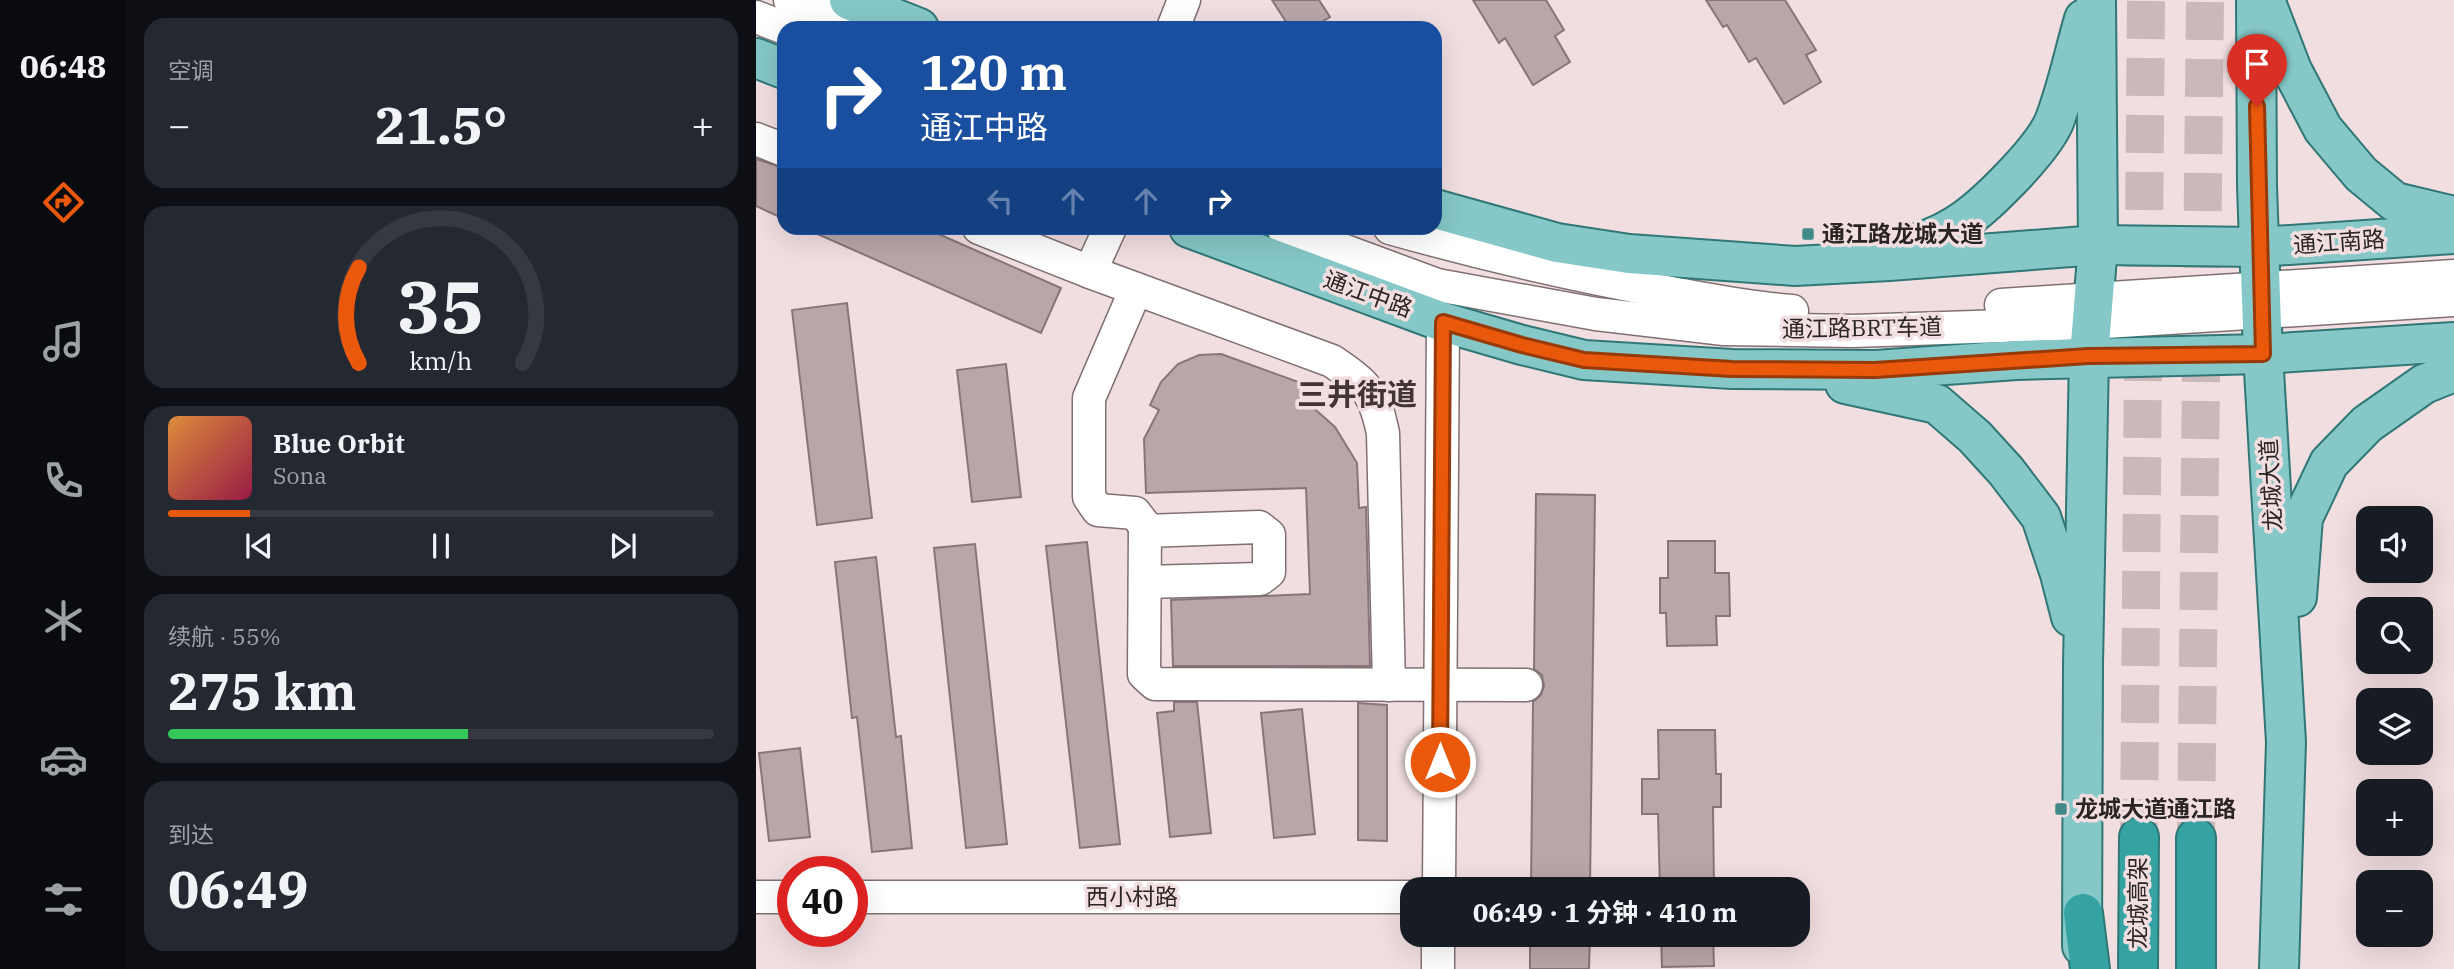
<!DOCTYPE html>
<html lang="zh">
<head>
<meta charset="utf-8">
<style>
  :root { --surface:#171b24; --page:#242831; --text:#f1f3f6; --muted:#9ea1a6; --line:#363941; --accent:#ea580c }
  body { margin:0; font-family:"IBM Plex Serif","Noto Sans SC",serif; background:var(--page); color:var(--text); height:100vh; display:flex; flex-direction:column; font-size:26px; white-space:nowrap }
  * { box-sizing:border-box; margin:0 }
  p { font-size:23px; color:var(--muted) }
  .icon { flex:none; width:38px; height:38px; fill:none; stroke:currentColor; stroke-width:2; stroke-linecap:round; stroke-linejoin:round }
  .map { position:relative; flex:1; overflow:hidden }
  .drawer { display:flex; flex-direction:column; gap:18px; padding:18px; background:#0d0f14; width:630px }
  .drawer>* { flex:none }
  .banner { position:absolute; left:21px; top:21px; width:665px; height:214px; border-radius:21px; box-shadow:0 7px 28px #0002; background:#1a4fa0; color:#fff; overflow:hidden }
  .fabs { position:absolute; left:1600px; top:506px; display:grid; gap:14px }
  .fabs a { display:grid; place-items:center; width:77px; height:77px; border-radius:14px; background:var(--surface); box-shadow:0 7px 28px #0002; font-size:35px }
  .speed { position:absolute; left:21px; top:856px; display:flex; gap:14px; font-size:35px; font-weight:700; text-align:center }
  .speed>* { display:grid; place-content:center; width:91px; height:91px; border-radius:50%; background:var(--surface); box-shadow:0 7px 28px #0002; line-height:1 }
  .speed .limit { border:10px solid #d22; background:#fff; color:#111 }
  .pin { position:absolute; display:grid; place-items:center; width:60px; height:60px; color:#fff; margin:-72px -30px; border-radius:50% 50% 50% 0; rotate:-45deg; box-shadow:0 0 7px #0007 }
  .pin .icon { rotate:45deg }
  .me { position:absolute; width:77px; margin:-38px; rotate:0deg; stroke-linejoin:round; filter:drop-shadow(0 0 5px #0008) }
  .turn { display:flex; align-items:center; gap:24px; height:147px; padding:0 28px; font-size:32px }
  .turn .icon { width:91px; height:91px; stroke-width:2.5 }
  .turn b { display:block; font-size:49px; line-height:60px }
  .lanes { display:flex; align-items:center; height:66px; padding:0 28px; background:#0003; justify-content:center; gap:35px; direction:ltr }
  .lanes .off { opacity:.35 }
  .big { font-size:52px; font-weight:700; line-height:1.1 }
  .drawer .tile { flex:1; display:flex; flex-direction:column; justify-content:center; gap:10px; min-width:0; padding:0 24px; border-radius:21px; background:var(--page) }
  .drawer .dial { align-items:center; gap:0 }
  .dial svg { height:182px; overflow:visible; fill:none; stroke:var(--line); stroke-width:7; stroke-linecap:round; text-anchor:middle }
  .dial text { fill:var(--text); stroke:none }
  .song { display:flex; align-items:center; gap:21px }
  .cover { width:84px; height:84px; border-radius:10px; background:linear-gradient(135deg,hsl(30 70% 55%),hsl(340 70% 35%)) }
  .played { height:7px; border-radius:4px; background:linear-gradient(90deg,var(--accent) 15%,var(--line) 15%) }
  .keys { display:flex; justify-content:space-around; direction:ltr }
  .heat { display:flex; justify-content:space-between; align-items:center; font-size:38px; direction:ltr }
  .charge { height:10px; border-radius:5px; background:linear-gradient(90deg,#34c759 55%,var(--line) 0) }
  .trip { position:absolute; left:644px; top:877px; width:410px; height:70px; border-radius:21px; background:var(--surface); box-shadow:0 7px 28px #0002; font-weight:700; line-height:70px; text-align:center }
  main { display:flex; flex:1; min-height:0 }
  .menu { display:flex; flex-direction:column; width:126px; justify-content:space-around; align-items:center; background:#090b0e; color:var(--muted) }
  .menu .icon { width:49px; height:49px }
  .menu .selected { color:var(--accent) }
  .menu b { font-size:32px; color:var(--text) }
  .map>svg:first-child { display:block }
  .building { fill:#b9a6a9; stroke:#877678; stroke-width:2 }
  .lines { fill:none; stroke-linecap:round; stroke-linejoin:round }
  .highway-tunnel { stroke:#c9b9bb; stroke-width:38; stroke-dasharray:38 19; stroke-linecap:butt }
  .minor-casing { stroke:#817072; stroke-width:35 }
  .major-casing { stroke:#317776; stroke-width:42 }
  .highway-casing { stroke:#317776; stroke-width:42 }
  .minor { stroke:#fff; stroke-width:32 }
  .major { stroke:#85c8c7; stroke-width:38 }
  .highway { stroke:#34a3a2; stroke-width:38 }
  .route-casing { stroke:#983908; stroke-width:18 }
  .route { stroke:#ea580c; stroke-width:12 }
  .poi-dot { fill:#428a89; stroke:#f1dee0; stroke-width:2.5 }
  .labels { text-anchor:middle; stroke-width:7; stroke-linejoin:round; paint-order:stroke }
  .poi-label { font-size:23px; font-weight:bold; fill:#2b2425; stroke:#f1dee0; text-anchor:start }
  .street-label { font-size:23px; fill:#2b2425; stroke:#f1dee0 }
  .district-label { font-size:30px; font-weight:bold; fill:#433436; stroke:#f1dee0 }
</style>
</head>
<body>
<main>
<nav class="menu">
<b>06:48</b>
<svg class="icon selected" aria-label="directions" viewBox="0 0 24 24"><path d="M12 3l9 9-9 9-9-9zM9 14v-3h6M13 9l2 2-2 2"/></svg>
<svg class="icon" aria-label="music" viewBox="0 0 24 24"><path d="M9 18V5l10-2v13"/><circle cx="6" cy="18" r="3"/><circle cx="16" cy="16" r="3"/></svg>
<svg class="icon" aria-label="phone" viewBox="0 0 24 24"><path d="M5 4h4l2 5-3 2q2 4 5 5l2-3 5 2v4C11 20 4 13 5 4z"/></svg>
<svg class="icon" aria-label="climate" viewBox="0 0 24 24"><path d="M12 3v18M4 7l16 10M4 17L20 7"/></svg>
<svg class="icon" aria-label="car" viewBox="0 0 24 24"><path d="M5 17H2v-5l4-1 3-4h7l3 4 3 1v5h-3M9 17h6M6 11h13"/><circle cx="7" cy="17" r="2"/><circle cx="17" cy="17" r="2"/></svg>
<svg class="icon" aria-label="filters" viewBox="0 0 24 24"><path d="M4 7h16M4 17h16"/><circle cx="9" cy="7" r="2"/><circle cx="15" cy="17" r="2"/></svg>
</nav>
<section class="drawer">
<div class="tile"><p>空调</p>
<div class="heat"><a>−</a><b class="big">21.5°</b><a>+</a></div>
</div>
<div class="tile dial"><svg viewBox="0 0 100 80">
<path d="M14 69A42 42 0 1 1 86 69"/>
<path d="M14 69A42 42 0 0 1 14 27" stroke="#ea580c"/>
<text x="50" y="56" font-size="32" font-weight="700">35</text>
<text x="50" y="72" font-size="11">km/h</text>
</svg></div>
<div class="tile">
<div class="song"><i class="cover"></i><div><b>Blue Orbit</b><p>Sona</p></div></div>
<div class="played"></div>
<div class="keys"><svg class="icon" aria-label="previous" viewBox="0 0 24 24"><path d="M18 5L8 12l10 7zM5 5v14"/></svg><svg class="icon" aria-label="pause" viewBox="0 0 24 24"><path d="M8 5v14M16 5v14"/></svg><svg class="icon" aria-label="next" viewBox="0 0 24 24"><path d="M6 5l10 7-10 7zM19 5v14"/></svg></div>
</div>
<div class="tile"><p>续航 · 55%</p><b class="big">275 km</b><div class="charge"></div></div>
<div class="tile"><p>到达</p><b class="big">06:49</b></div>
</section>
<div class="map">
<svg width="1698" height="969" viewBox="0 0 1698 969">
  <rect width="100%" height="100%" fill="#f1dee0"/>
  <g class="building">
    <polygon points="516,0 563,0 574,17 556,28 534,28"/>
    <polygon points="717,0 790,0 808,30 799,36 814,62 777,85 749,38 743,43"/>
    <polygon points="950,0 1029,0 1060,50 1050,55 1065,82 1028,104 1000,58 993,62 971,25 967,27"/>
    <polygon points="0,159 28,168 28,219 0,206"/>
    <polygon points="48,228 169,228 305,288 285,333"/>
    <polygon points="91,303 116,518 61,525 36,310"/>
    <polygon points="465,354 559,388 553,404 579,427 601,463 603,508 610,507 614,666 417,666 415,600 554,594 550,488 390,493 388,439 403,410 394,405 405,382 422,364 443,355"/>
    <polygon points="250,364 265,497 216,502 201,370"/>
    <polygon points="780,494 839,495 834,889 775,889 777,702 785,695 788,686 786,675 778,669"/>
    <polygon points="912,541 959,541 959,573 973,573 974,616 960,616 961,645 911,646 910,613 904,613 904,578 912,578"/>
    <polygon points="331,542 364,844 324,848 290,546"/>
    <polygon points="219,544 251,844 210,848 178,548"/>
    <polygon points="120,557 140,737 145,736 156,848 116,852 101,717 96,718 79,562"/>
    <polygon points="418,702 441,702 455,833 414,837 401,713 418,711"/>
    <polygon points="602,703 631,705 631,841 602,840"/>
    <polygon points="546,709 559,834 518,838 505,713"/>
    <polygon points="902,730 959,730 960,774 965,774 965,807 957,807 958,889 904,889 902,814 886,814 886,779 903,779"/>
    <polygon points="44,748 54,837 13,841 3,753"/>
    <polygon points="774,934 834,934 833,969 774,969"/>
    <polygon points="905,934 957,934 958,966 906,967"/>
  </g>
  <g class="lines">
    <g class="highway-tunnel">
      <polyline points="1383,837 1390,0"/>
      <polyline points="1440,838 1449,0"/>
    </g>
    <g class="minor-casing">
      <g id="minor">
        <polyline points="34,0 104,28"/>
        <polyline points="0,17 29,28"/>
        <polyline points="417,28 428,0"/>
        <polyline points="0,139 28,150"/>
        <path d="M223 228 334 272 576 361C611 385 618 391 627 433L633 685"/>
        <polyline points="527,228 681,285 840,314 968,329 1097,331 1334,323 1698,300"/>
        <path d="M634 228C726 254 820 276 915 293 955 300 995 308 1036 311"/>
        <polyline points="334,272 354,228"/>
        <polyline points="380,289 333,398 333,497 342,510 379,513 389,526 388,674 399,684 770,685"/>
        <polyline points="1245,305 1698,276"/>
        <polyline points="389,582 504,579 513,572 513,535 503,527 389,531"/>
        <polyline points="683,889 687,322"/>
        <polyline points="0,897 37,897"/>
        <polyline points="96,897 656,897"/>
        <polyline points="682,969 682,934"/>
      </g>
    </g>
    <g class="major-casing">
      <g id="major">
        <polyline points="93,0 163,28"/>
        <polyline points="1500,0 1501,186 1507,354 1530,742 1523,969"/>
        <polyline points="1509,0 1536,70 1567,129 1605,174 1639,202 1698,216"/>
        <polyline points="0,58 28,69"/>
        <polyline points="679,209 801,243 873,254 1039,266 1133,261 1342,245 1503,247 1698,234"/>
        <polyline points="433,228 687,322 766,345 828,360 976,369 1120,370 1260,360 1507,354 1698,342"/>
        <path d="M1145 248C1163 243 1183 236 1199 226 1227 210 1285 151 1298 122 1311 89 1318 53 1328 19"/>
        <polyline points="1089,384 1181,404 1219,437 1250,471 1285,517 1304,574 1315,617"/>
        <polyline points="1541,597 1547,518 1573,463 1611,424 1668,384 1698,372"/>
        <polyline points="1326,946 1327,665 1333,356 1342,245 1340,0"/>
      </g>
    </g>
    <g class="highway-casing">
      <g id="highway">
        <polyline points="1327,913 1334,969"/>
        <polyline points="1382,969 1383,837"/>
        <polyline points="1440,969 1440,838"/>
      </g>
    </g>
    <use href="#minor" class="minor"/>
    <use href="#major" class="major"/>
    <use href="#highway" class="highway"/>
  </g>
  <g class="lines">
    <g class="route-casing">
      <polyline id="route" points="684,762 687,322 766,345 828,360 976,369 1119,370 1332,356 1507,354 1501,106"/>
    </g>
    <use href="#route" class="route"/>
  </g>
  <g class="poi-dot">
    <rect x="1045" y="227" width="14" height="14" rx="3.5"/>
    <rect x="1298" y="802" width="14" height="14" rx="3.5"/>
  </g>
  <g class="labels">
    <g class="poi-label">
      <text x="1066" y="242">通江路龙城大道</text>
      <text x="1319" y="817">龙城大道通江路</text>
    </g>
    <g class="street-label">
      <text transform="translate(1583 242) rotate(-4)" y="8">通江南路</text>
      <text transform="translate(612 294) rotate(20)" y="8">通江中路</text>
      <text transform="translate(1106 328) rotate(-1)" y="8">通江路BRT车道</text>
      <text transform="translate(1515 485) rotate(-93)" y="8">龙城大道</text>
      <text x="376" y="905">西小村路</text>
      <text transform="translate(1382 903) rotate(-90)" y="8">龙城高架</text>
    </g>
    <g class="district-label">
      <text x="601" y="405">三井街道</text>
    </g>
  </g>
</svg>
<div class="fabs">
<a><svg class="icon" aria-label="sound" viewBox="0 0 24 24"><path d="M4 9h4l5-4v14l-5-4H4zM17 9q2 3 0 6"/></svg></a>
<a><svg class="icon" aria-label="search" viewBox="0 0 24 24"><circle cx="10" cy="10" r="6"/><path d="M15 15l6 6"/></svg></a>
<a><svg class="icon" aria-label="layers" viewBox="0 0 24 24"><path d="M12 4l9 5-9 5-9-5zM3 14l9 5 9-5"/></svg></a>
<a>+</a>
<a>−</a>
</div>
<div class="speed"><div class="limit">40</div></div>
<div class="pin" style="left:1501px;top:106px;background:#d93025"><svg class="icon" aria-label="arrive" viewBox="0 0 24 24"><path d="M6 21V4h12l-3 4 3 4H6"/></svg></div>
<svg class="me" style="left:684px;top:762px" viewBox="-20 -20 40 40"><circle r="17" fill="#ea580c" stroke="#fff" stroke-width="3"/><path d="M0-11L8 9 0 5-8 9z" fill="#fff"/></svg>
<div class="trip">06:49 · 1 分钟 · 410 m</div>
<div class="banner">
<div class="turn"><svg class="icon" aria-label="right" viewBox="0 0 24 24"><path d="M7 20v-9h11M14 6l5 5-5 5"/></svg><div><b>120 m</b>通江中路</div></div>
<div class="lanes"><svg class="icon off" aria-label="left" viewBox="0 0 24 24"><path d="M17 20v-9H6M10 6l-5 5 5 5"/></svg><svg class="icon off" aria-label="ahead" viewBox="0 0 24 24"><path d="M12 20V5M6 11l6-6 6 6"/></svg><svg class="icon off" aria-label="ahead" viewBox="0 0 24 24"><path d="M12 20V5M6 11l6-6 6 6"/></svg><svg class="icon" aria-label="right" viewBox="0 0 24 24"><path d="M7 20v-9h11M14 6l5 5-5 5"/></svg></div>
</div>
</div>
</main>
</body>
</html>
